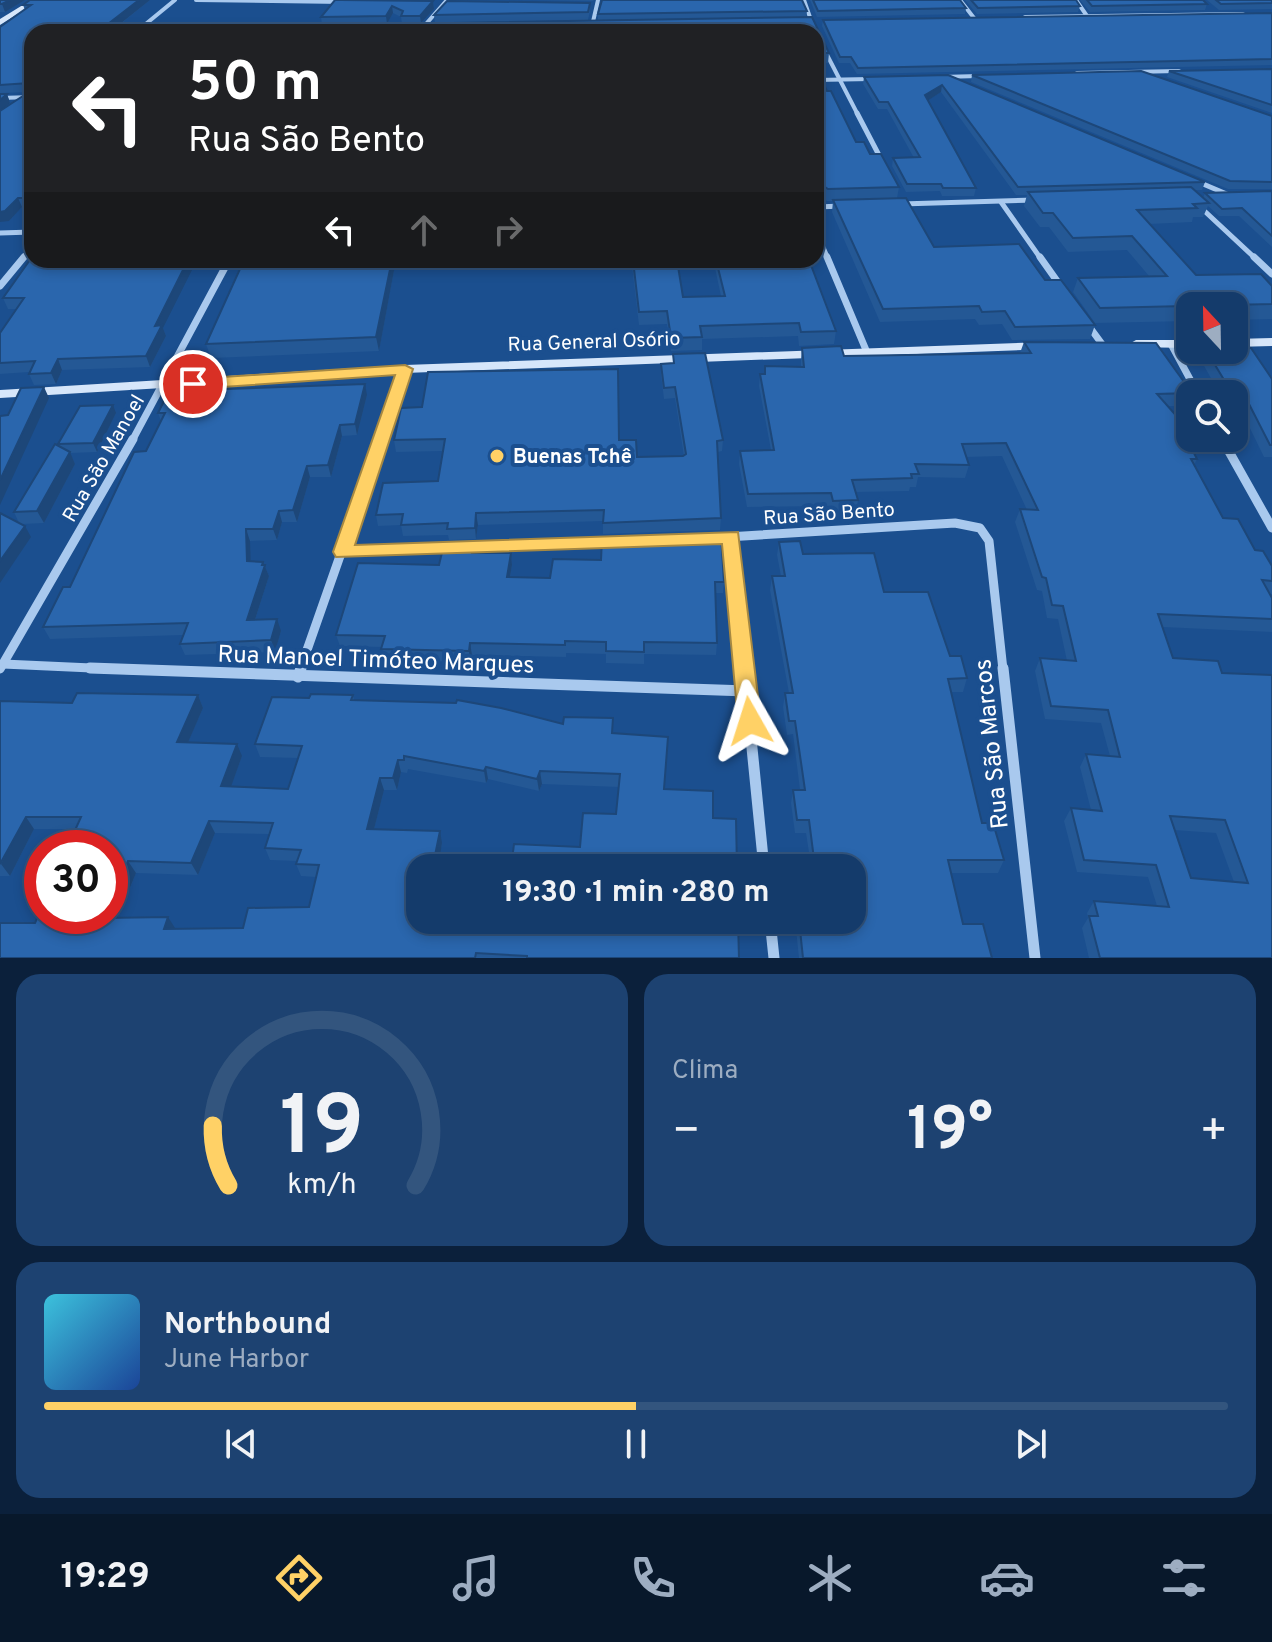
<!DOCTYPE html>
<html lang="pt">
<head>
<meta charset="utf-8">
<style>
  :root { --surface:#143b6b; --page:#1d4271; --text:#f1f3f6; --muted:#9dadc1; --line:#33557e; --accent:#ffd166 }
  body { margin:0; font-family:Overpass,sans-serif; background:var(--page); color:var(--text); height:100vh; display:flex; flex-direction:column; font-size:30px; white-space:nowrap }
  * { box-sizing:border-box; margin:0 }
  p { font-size:26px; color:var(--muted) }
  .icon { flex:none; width:44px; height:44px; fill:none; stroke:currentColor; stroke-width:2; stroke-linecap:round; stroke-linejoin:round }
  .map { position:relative; height:958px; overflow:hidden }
  .side { display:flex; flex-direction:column; gap:16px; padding:16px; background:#0b203b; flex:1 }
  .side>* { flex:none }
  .banner { position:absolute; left:24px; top:24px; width:800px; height:244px; border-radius:24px; box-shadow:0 4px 12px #0003,0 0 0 2px var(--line); background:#202124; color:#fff; overflow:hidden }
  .needle { width:52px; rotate:338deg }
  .tools { position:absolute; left:1176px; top:292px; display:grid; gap:16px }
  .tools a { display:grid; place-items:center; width:72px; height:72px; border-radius:16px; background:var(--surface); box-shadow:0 4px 12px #0003,0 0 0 2px var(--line); font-size:40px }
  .speed { position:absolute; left:24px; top:830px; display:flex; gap:16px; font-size:40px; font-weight:700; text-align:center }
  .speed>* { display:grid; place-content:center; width:104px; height:104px; border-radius:50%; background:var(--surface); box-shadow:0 4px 12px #0003,0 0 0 2px var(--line); line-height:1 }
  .speed .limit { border:12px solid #d22; background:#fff; color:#111 }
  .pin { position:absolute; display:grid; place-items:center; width:68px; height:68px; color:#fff; margin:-34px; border:4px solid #fff; border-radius:50%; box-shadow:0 2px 8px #0007 }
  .me { position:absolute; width:88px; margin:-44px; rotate:354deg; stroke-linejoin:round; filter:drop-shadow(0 0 6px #0008) }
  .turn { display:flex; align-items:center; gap:28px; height:168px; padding:0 32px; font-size:36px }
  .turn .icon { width:104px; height:104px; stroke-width:2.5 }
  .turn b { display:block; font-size:56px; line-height:68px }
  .lanes { display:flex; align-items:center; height:76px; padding:0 32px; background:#0003; justify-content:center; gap:40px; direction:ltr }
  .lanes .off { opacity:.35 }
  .big { font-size:60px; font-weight:700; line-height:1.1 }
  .side .widget { flex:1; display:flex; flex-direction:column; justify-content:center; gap:12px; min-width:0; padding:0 28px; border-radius:24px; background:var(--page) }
  .side .dial { align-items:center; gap:0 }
  .dial svg { height:208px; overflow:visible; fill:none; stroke:var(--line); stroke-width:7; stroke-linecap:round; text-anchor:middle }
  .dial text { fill:var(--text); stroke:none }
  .song { display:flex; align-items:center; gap:24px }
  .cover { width:96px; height:96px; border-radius:12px; background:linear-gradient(135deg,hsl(190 70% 55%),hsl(220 70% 35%)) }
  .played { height:8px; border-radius:4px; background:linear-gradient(90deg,var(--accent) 50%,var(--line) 50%) }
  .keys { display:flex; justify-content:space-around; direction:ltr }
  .heat { display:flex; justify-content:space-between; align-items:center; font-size:44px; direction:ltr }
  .side .tiles { flex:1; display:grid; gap:16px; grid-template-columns:1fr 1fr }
  .widget:last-child { grid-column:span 2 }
  .trip { position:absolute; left:406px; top:854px; width:460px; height:80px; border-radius:24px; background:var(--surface); box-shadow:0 4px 12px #0003,0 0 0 2px var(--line); font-weight:700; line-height:80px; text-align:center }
  .dock { display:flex; height:128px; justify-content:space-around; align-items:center; background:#08182b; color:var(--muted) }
  .dock .icon { width:56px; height:56px }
  .dock .current { color:var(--accent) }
  .dock b { font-size:36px; color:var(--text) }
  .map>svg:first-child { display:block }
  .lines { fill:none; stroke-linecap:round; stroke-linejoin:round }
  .street-far4 { stroke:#a9c9ee; stroke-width:4 }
  .street-far3 { stroke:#a9c9ee; stroke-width:5 }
  .street-far2 { stroke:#a9c9ee; stroke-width:7 }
  .street-far1 { stroke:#a9c9ee; stroke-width:9 }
  .street { stroke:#a9c9ee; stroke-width:11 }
  .secondary { fill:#d6e6fa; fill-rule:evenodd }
  .wall { fill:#245895; fill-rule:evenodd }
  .shaded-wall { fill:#1d4779 }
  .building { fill:#2a66ad; stroke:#1d4779; stroke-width:2; fill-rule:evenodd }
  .route { fill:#ffd166; stroke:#a68842; stroke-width:2 }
  .poi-dot { fill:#ffd166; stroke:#1b4f8f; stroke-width:3 }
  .labels { text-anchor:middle; stroke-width:8; stroke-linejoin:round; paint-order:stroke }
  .street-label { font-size:20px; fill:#fff; stroke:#1b4f8f }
  .poi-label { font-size:20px; font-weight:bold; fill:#fff; stroke:#1b4f8f; text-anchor:start }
  .near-street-label { font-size:24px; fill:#fff; stroke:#1b4f8f }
</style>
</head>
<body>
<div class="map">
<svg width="1272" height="958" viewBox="0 0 1272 958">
  <rect width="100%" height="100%" fill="#1b4f8f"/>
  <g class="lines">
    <g class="street-far4">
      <polyline points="196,0 344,2"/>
      <polyline points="804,0 813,26"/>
      <polyline points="960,0 974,18"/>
      <polyline points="1076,0 1087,16"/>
      <polyline points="1025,17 1243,14"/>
      <polyline points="592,26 598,0"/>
      <polyline points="369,30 403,29"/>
      <polyline points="136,32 175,0"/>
      <polyline points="419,32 447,0"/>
      <polyline points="824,49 858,115"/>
      <polyline points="1077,73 1179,71"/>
      <polyline points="941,77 979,76"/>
      <polyline points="816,80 871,79"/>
      <polyline points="0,98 32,97"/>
    </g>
    <g class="street-far3">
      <polyline points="857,113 882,161"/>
      <polyline points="1196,181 1229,195"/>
      <polyline points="1001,202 1041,259"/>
      <polyline points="901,204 1035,200"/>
      <polyline points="1198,205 1256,259"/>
      <polyline points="816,207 843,206"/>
      <polyline points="816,231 828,259"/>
      <polyline points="0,233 32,232"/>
      <polyline points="22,259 32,247"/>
    </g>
    <g class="street-far2">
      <polyline points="827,257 866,350"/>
      <polyline points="1040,257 1062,288"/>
      <polyline points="1254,257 1272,274"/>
      <polyline points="0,286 24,257"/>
      <polyline points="1088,325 1102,344"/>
      <polyline points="1171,344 1198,394"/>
      <polyline points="1222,438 1223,441"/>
      <polyline points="132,441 229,260"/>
      <polyline points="380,441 405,369"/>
    </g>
    <g class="street-far1">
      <polyline points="1222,439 1272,528"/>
      <polyline points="731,537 744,670"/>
      <polyline points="711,538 955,523 980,528 989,541 1003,670"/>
      <polyline points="343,552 610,542"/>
      <polyline points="3,664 136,670"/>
      <polyline points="0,669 133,439"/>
      <polyline points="300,670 381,439"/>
    </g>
    <g class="street">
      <polyline points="90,668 747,691"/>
      <polyline points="744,668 764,868"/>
      <polyline points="1003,668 1035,958"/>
      <polyline points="298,677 301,668"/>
      <polyline points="770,920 774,958"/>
    </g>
    <g class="secondary">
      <polygon points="31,0 40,0 0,25 0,19"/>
      <polygon points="1272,338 1272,346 1234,347 1234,339"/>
      <polygon points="1136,340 1190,340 1190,348 1131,347 1129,344"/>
      <polygon points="1044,342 1051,346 1049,349 405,373 0,398 0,390 405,365"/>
    </g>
  </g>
  <g class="wall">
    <polygon points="0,0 25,0 5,12 0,12"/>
    <polygon points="150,0 112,31 32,32 32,208 22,207 9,221 0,94 7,94 10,103 1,110 29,92 0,93 0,27 25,10 23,5"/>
    <polygon points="335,0 433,1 434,9 421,23 402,24 401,17 393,13 387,24 322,25 321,17"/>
    <polygon points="530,0 594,0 593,1"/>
    <polygon points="810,0 960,0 966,8 965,14 817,17"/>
    <polygon points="965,0 1076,0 1080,6 1078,12 977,14"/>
    <polygon points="1080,0 1203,0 1207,4 1205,10 1090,12"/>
    <polygon points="1207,0 1272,0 1272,9 1219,10"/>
    <polygon points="590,3 590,11 588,20 435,23 434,15"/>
    <polygon points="807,11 806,17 598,20 598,14"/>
    <polygon points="1272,13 1272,65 857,74 850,63 839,63 822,26 823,20"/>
    <polygon points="816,32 829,53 828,63 816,64"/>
    <polygon points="1272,69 1272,113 1167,77 1169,71"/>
    <polygon points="816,73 856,142 870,154 899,187 897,198 934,247 1045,280 1095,325 1090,339 1012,340 1002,324 979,325 975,319 880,322 832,212 833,201 827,201 821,197 816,187"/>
    <polygon points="948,75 1205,182 1202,190 1194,190 1203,198 1205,193 1272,191 1272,247 1239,216 1219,216 1208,206 1203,217 1193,217 1192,222 1149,224 1196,275 1272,286 1272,319 1234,320 1234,306 1190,306 1190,321 1095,323 1073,292 1078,278 1149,276 1127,250 1068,252 1049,227 1040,227 1024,206 1027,195 1016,195 941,92 928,100 976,188 974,196 942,196 940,191 906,192 892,166 893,158 914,158 887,109 878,109 863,84 864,77"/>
    <polygon points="972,75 1272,116 1272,189 1228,189 971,82"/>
    <polygon points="32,257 163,328 166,336 150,367 62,370 56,384 34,385 29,374 29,372 0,374 0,333 17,309 8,309 3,298"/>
    <polygon points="243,260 396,260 379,351 211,358 206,344"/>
    <path d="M604 260H809L836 331 834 344 799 346 798 336 702 339V350L671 351 667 324 639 325 632 266 605 268ZM715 268 721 296 683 297 678 269Z"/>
    <path d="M1024 342 1192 393 1190 394V398L1187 406H1168L1188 429 1185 436 1197 459 1194 465 1223 518 1272 566V594H1270L1272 598V632L1163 627 1272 958H1089L1082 928 1088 918 1087 913 1094 901 1157 906 1148 877 1077 872 1064 821 1071 808 1091 810 1080 767 1086 754 1110 756 1101 723 1045 719 1035 671 1040 658 1067 661 1058 619 1047 618 1042 591 1037 590 1015 522 1020 509 1027 510 1002 456 966 457 969 465 965 478 918 477 916 487H910L909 491 856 492 858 500 856 513 831 514 829 506 747 507 739 464 740 451 771 450 759 386 760 374H764L765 366 801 367V360L802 348 844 356 1020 353ZM1174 830 1216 833 1234 882 1191 878Z"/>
    <polygon points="1202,350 1206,350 1272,379 1272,457 1264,457 1244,416 1236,416 1234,411 1234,394 1220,394 1199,357"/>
    <polygon points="673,354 723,440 722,451 718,452 721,518 720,530 603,534 603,521 478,525 476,539 449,540 448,535 403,536 401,525 378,526 376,515 438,481 443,451 396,452 394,440 401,408 619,440 637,457 684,456 675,398 664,399 661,375 661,364 673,363"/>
    <polygon points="367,395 357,435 342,436 331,477 310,477 297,522 282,522 277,540 250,541 250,561 263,562 269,576 255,620 281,631 275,652 185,655 180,644 183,635 50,639 43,627 70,587 146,451 161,421 158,413"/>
    <polygon points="116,413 97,452 70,453 75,464 44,523 22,524 31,537 19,523 14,512 58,444"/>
    <polygon points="779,542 884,592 950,656 967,678 963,692 951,692 982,823 1004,860 998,873 951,873 963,924 992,958 799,958 795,920 852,920 852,868 805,868 807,859 810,859 806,833 795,833 791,803 793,790 800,790 793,734 787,735 783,707 785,693 789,693 770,590 772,576 781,576 777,555"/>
    <polygon points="473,543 475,553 511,553 512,565 510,577 724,582 723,593 715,593 717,643 716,655 644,654 644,664 606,663 606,654 566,653 566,657 472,655 470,662 384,660 382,647 340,646 336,635 439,565"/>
    <path d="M198 695 203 708 188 742 242 756 231 786 288 789 298 758 260 757 255 744 309 698 353 695 354 700 563 724 613 733 664 789 580 847 616 814 619 787 542 784 539 791 488 779 486 783 408 769 407 773 401 772 397 790H384L374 829 442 843 438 865H447L448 868H420L739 958H0L35 923 75 829H34L10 876H0V701L72 703ZM215 833 269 834 265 848 270 860 297 861 296 864 301 876 316 877 309 907 243 928 174 929 175 928 118 918 136 873 198 875Z"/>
  </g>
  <g class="shaded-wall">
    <polygon points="10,0 25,0 5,12 2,4"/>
    <polygon points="139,0 150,0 110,32 99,31"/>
    <polygon points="433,1 434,9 421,23 420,16"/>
    <polygon points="392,6 393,13 387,24 386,16"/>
    <polygon points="942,85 941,92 924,103 925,95"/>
    <polygon points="7,94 10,103 0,111 0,100"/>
    <polygon points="18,198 22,207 9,221 0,222 0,212"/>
    <polygon points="188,260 197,260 163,328 166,336 150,367 146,356 155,326"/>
    <polygon points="392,260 396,260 379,351 376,337"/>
    <polygon points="58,359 62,370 56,384 51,373"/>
    <polygon points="365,384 367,395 357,435 355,424"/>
    <polygon points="44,387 49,398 0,505 0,480"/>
    <polygon points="113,405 116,413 97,452 93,443"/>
    <polygon points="340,425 342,436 331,477 328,465"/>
    <polygon points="70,452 75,464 44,523 37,511"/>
    <polygon points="307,466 310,477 297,522 293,510"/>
    <polygon points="279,511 282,522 277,540 273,529"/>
    <polygon points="476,513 478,525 476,539 475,528"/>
    <polygon points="25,526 31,537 0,583 0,561"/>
    <polygon points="246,529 250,541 251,573 247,561"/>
    <polygon points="511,553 512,565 508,588 507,577"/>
    <polygon points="263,562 269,576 251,632 247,620"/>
    <polygon points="277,619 281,631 275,652 271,640"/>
    <polygon points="470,643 472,655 470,662 469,651"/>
    <polygon points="198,695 203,708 183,754 177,742"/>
    <polygon points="237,744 242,756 227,798 221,786"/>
    <polygon points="398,760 401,772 397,790 393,778"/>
    <polygon points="486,767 488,779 486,783 484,771"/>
    <polygon points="540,771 542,784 539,791 537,779"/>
    <polygon points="380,778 384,790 371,841 367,829"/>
    <polygon points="26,817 34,829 10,876 1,864"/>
    <polygon points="209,821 215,833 198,875 191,863"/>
    <polygon points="440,831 442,843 438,868 433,865"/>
    <polygon points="128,861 136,873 113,929 105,918 106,916 110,916 110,906"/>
    <polygon points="168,917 175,928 171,941 164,929"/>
  </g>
  <g class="building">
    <polygon points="0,0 10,0 2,4 0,4"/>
    <polygon points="30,0 139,0 99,31 379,26 375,32 32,32 32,87 29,83 0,85 0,27 31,5 23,5"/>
    <polygon points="335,0 340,0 433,1 420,16 401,16 403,11 392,6 386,16 321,17"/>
    <polygon points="602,0 802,0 807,11 598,14"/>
    <polygon points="813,0 960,0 966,8 818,11"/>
    <polygon points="971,0 1076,0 1080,6 978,8"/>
    <polygon points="1087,0 1203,0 1207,4 1092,6"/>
    <polygon points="1216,0 1272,0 1272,3 1221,4"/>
    <polygon points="447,1 590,3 588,12 434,15"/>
    <polygon points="1272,13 1272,59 858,68 851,57 840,57 823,20"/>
    <polygon points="812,17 829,53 816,53 816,32 393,32 396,24"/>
    <polygon points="1272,69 1272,105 1169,71"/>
    <polygon points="1141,71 1272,116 1272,182 1230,181 972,75"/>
    <polygon points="816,73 819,74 827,91 831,91 856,142 864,142 870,154 881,154 899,187 828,189 822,185 816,172"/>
    <polygon points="948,75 1205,182 1018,187 942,85 925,95 976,188 943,188 941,184 907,184 893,158 920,157 888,102 879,102 864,77"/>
    <polygon points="32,90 32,198 18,198 5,211 0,212 0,111"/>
    <polygon points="0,94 7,94 0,100"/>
    <polygon points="1191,187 1209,203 1193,204 1197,208 1137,210 1196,275 1261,274 1272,286 1272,304 1100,308 1078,278 1167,276 1132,236 1073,238 1053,213 1043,213 1028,192"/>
    <polygon points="1272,191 1272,236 1242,208 1222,209 1205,193"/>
    <polygon points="906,198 934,247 1019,244 1045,280 1061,280 1095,325 1015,327 1005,311 982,312 979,306 883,309 833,200"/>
    <polygon points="32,257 32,260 188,260 155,326 162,325 146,356 58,359 51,373 29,374 35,361 0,363 0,333 24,298 3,298"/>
    <polygon points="244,260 392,260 376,337 206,344"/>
    <polygon points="633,260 677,260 683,297 725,296 716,260 809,260 836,331 801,332 799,323 700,326 702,337 671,338 667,311 639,312"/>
    <path d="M1024 342 1156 343 1192 393 1157 394 1188 429H1182L1197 459H1191L1223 518 1238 519 1255 550 1263 551 1272 566V581L1262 580 1272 598V619L1158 614 1173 658 1218 661 1222 673 1272 675V958H1100L1089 916H1098L1094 901 1169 907 1156 865 1084 860 1071 808 1102 811 1086 754 1120 757 1108 710 1051 706 1040 658 1076 661 1063 606 1052 605 1046 578 1042 577 1020 509 1038 510 1006 443 962 444 969 465 915 464 919 474H911L912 478 852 480 858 500 833 501 831 493 748 494 740 451 774 450 760 374H765V366L804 367 802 348 841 346 844 356 1031 353ZM1170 816 1225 820 1248 883 1191 878Z"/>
    <polygon points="1234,347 1251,348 1272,379 1272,445 1270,445 1249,404 1242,404 1236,393 1232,393 1206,350 1234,350"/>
    <polygon points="705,353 723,440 717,441 721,518 603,523 604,510 476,513 475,528 447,529 448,523 401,525 403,514 376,515 383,483 438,481 445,439 394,440 401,408 422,407 428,372 618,369 619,440 636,440 637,457 683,456 686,454 675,387 664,388 661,364 674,363 673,354"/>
    <polygon points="365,384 355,424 340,425 328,465 307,466 293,510 279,511 273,529 246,529 247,561 263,562 262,565 265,565 247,620 277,619 271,640 180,644 188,623 43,627 63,587 70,587 134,452 146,451 165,413 158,413 169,391"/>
    <polygon points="44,387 0,480 0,416 8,415 21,388"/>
    <polygon points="113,405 93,443 58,444 80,406"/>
    <polygon points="55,444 70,452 37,511 14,512"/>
    <polygon points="0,513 25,526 0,561"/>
    <polygon points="721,534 724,582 715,582 717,643 644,642 644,652 606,651 606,642 565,641 565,645 470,643 469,651 381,649 385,636 336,635 358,563 439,565 444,544 473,543 472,553 511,553 507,577 550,578 553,559 601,560 602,538"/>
    <polygon points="800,541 803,554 874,553 884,592 928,592 950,656 961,656 967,678 948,679 982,823 993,823 1004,860 948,860 963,924 983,924 992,958 803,958 799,920 852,920 852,868 808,868 807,859 814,859 809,820 797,820 793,790 805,790 795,721 789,721 785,693 793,693 772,576 785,576 779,542"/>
    <polygon points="77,693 198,695 177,742 237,744 221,786 288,789 302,746 255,744 272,697 309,698 311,694 353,695 351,700 456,703 457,700 501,708 563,724 564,717 613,718 612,733 668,737 664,789 713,791 713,818 736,819 737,868 511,868 514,844 580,847 583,813 616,814 620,774 540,771 537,779 486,767 484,771 404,756 404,760 398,760 393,778 380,778 367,829 440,831 433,865 447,865 447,868 420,868 420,920 738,920 739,958 527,958 527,956 476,953 475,958 0,958 0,923 35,923 42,907 42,916 106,916 105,918 168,917 164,929 243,928 248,908 309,907 319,865 296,864 301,850 265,848 273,823 209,821 191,863 128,861 110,906 110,848 67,848 81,817 26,817 0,864 0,701 72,703"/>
  </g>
  <polygon class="route" points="405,365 413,369 355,545 738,532 761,721 758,728 750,730 741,728 738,721 722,544 336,557 333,552 395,375 193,389 185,384 193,379"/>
  <circle class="poi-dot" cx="497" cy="456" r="8"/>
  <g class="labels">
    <g class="street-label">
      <text transform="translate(594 341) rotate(-2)" y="7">Rua General Osório</text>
      <text transform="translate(103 458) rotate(-60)" y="7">Rua São Manoel</text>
      <text transform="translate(829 513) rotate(-4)" y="7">Rua São Bento</text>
    </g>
    <g class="poi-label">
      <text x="513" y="463">Buenas Tchê</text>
    </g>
    <g class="near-street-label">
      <text transform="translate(376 659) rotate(2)" y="8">Rua Manoel Timóteo Marques</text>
      <text transform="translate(991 744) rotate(-96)" y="8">Rua São Marcos</text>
    </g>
  </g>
</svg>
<div class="tools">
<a><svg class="needle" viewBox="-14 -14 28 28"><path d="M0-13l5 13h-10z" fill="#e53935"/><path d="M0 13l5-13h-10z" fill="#9dadc1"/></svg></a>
<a><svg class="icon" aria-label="search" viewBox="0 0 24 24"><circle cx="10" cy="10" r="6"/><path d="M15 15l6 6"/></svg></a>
</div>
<div class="speed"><div class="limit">30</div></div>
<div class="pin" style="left:193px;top:384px;background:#d93025"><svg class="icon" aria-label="arrive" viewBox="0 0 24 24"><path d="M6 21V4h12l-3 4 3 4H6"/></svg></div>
<svg class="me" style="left:750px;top:721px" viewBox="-20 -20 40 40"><path d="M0-17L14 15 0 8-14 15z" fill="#ffd166" stroke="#fff" stroke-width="4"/></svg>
<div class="trip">19:30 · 1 min · 280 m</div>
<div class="banner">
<div class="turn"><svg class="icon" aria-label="left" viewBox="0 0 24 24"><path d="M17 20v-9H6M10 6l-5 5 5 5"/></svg><div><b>50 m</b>Rua São Bento</div></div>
<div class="lanes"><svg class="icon" aria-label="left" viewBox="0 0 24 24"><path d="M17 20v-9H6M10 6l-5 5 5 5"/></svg><svg class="icon off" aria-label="ahead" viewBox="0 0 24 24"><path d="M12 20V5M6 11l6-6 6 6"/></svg><svg class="icon off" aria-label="right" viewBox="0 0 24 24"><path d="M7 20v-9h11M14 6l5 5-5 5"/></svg></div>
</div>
</div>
<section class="side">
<div class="tiles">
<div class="widget dial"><svg viewBox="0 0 100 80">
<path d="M14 69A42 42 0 1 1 86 69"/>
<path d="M14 69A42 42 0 0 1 8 46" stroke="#ffd166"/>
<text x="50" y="56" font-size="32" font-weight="700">19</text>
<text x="50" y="72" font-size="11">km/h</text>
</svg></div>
<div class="widget"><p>Clima</p>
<div class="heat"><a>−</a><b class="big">19°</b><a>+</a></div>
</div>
<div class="widget">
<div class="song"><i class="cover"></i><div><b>Northbound</b><p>June Harbor</p></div></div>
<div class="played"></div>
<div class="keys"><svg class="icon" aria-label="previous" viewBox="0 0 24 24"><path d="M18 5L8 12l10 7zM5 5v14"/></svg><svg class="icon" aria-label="pause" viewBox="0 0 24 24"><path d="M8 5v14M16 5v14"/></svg><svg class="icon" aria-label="next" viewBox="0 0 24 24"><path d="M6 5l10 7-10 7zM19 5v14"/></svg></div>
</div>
</div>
</section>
<nav class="dock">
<b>19:29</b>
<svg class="icon current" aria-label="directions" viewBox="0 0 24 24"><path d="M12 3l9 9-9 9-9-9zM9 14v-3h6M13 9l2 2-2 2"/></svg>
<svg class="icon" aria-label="music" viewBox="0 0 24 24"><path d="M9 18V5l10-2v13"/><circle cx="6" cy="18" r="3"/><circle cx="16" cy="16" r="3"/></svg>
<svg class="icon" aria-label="phone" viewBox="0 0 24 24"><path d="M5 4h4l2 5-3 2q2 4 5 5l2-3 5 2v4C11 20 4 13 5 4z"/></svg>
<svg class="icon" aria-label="climate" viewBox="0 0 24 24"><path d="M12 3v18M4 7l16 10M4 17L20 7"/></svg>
<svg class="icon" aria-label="car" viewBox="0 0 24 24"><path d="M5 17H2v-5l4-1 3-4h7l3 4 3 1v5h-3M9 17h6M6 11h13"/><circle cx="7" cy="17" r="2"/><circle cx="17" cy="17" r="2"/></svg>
<svg class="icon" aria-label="filters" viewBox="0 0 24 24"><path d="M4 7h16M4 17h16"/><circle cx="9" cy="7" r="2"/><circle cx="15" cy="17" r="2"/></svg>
</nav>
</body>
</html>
